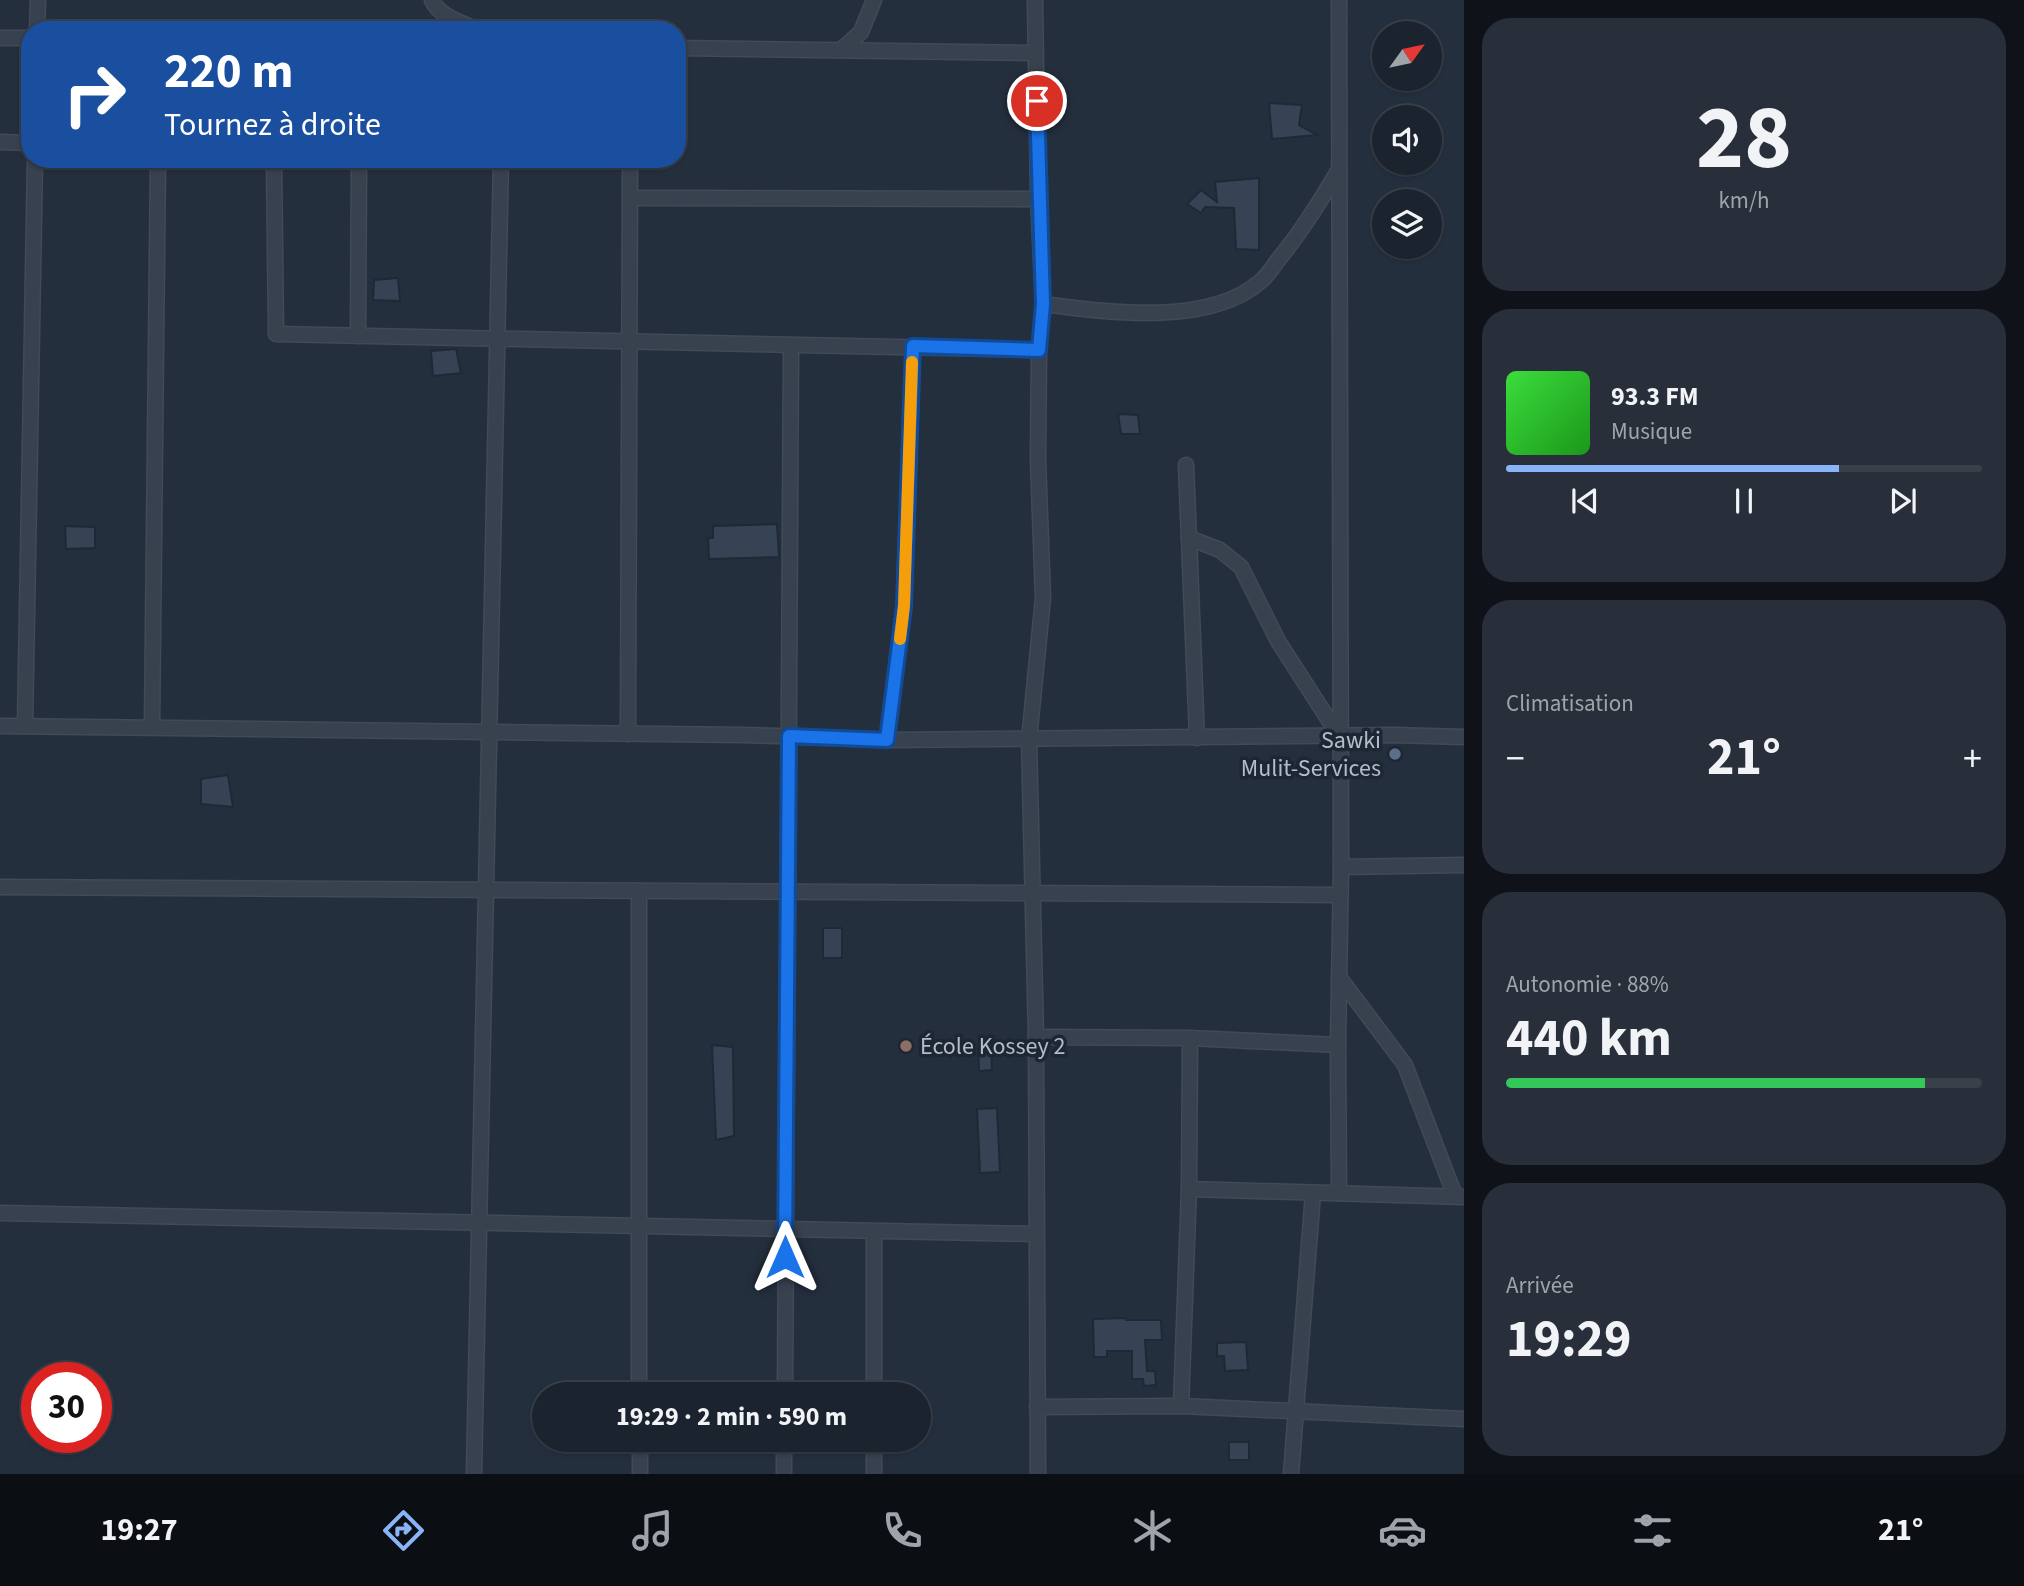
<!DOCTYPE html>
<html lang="fr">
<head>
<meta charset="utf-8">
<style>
  :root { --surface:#1b232e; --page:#282f3a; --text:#f1f3f6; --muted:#a0a4aa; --line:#39404a; --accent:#8ab4f8 }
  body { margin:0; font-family:"Source Sans 3",sans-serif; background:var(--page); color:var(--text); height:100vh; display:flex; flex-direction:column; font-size:26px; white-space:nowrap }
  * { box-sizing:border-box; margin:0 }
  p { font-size:23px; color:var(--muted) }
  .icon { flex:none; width:38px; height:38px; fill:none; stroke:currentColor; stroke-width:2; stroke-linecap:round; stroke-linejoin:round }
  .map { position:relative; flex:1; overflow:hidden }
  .panel { display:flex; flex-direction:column; gap:18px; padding:18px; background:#0f1319; width:560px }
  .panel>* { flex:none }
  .top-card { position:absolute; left:21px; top:21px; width:665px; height:147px; border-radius:28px; box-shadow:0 2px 5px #0004,0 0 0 2px var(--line); background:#1a4fa0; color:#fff; overflow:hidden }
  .needle { width:46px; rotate:57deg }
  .fabs { position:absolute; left:1372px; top:21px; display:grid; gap:14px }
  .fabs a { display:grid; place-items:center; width:70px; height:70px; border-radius:50%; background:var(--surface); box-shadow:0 2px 5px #0004,0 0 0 2px var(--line); font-size:35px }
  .speed { position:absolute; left:21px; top:1362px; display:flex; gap:14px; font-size:35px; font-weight:700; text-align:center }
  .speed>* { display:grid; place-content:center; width:91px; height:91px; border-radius:50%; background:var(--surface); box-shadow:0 2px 5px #0004,0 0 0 2px var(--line); line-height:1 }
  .speed .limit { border:10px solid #d22; background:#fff; color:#111 }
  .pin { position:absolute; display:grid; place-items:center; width:60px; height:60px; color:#fff; margin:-30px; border:4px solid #fff; border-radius:50%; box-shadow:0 2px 7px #0007 }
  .me { position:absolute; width:77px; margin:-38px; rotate:0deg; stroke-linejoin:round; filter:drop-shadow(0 0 5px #0008) }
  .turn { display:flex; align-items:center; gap:24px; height:147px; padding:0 28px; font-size:32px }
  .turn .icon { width:91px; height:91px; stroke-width:2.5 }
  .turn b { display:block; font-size:49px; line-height:60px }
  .big { font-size:52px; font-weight:700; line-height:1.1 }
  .panel .widget { flex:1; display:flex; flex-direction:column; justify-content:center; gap:10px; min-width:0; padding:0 24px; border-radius:28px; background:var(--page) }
  .panel .dial { align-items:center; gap:0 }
  .dial b { font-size:91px; line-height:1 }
  .song { display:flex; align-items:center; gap:21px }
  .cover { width:84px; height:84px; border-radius:10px; background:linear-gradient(135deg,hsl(120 70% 55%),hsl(120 70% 35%)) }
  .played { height:7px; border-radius:4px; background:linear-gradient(90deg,var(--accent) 70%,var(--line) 70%) }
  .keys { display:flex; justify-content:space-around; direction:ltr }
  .heat { display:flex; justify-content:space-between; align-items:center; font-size:38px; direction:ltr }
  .charge { height:10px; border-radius:5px; background:linear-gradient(90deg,#34c759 88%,var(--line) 0) }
  .trip { position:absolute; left:532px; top:1382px; width:399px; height:70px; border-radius:35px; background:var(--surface); box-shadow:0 2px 5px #0004,0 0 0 2px var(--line); font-weight:700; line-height:70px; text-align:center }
  .tab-bar { display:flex; height:112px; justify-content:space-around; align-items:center; background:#0b0e12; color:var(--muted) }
  .tab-bar .icon { width:49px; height:49px }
  .tab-bar .selected { color:var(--accent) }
  .tab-bar b { font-size:32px; color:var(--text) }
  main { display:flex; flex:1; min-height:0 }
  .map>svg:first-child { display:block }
  .building { fill:#364354; stroke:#1f2835; stroke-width:2 }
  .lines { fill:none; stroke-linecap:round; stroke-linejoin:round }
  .street-casing { stroke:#414a57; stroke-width:17 }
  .street { stroke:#38414e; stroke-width:14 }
  .route-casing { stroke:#114b97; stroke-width:18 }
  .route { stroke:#1a73e8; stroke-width:12 }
  .slow { stroke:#f59e0b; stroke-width:12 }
  .service-dot { fill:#5c6f8a; stroke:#1d2633; stroke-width:2.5 }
  .education-dot { fill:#8d6e63; stroke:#1d2633; stroke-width:2.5 }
  .labels { text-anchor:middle; stroke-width:7; stroke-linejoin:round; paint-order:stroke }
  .poi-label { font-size:24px; fill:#b4bcc9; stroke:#1d2633; text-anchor:end }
</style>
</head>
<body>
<main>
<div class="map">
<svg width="1464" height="1474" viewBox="0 0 1464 1474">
  <rect width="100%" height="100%" fill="#242f3e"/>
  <g class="building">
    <polygon points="1269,103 1302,105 1299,125 1317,135 1272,139"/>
    <polygon points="1259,178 1259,250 1236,249 1234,208 1205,207 1201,213 1187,204 1201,190 1217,202 1215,182"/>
    <polygon points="398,278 400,301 373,300 374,280"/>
    <polygon points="456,349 461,373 433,376 431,351"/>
    <polygon points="1118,414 1138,415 1140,434 1121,434"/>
    <polygon points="777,524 779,557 709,559 708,538 713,538 713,526"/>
    <polygon points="65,526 95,527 95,548 66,549"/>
    <polygon points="228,775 233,807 201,804 201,779"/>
    <rect x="823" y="928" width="19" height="30"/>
    <polygon points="712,1045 733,1047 734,1136 716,1140"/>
    <polygon points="978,1048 991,1048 992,1070 979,1071"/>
    <polygon points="997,1108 1000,1172 980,1173 977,1109"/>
    <polygon points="1126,1318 1126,1320 1161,1320 1162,1340 1145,1340 1147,1371 1155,1371 1156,1385 1144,1386 1143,1379 1132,1379 1132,1351 1107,1351 1107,1357 1094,1357 1093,1319"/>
    <polygon points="1246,1342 1248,1370 1225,1371 1224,1356 1217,1356 1217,1343"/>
    <rect x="1229" y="1442" width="20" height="18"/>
  </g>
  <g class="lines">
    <g class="street-casing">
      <g id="street">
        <path d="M432 0C439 17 463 23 478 30"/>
        <polyline points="1035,0 1038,199 1043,304 1039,350 1038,460 1043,598 1029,740 1036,1037 1038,1474"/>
        <polyline points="1339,0 1341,867 1338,1045 1339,1193"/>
        <polyline points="37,30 38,0"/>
        <polyline points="0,38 30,38"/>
        <polyline points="677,48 1036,53"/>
        <polyline points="841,50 861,32 874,0"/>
        <polyline points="0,142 30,143"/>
        <polyline points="274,159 276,334 1039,350"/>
        <polyline points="630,198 1038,199"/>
        <path d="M1043 304C1106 312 1209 327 1261 281 1268 275 1273 267 1278 260 1301 232 1320 202 1338 171"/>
        <polyline points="358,336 359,159"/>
        <polyline points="1186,465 1197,738"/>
        <polyline points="1189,538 1220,550 1241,567 1278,641 1339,736"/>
        <polyline points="0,726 745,735 887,740 1395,735 1464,737"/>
        <polyline points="25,726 35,159"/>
        <polyline points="152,727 158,159"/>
        <polyline points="628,734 630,159"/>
        <polyline points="887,740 904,606 913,346"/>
        <polyline points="1341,867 1464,865"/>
        <polyline points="0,887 1339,895"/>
        <polyline points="639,891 639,1395"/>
        <polyline points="1339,977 1405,1065 1455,1196"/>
        <polyline points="1036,1037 1190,1038 1338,1045"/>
        <polyline points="1189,1189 1464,1197"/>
        <polyline points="0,1213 1035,1234"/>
        <polyline points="874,1231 874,1395"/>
        <polyline points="785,1395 791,345"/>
        <polyline points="1181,1406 1189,1189 1190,1038"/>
        <polyline points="1037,1407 1181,1406 1464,1419"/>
        <polyline points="640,1440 640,1474"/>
        <polyline points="874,1440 874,1474"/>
        <polyline points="474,1474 501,159"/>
        <polyline points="784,1474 784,1440"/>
        <polyline points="1291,1474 1313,1193"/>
      </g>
    </g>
    <use href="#street" class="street"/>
  </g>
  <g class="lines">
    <g class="route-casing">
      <polyline id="route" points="785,1257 789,736 887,740 904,606 913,346 1039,350 1043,304 1037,101"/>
    </g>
    <use href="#route" class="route"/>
    <polyline class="slow" points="900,639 904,606 912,362"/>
  </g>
  <circle class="service-dot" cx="1395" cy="754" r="7"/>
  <circle class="education-dot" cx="906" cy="1046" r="7"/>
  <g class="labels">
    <g class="poi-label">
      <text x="1381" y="748">Sawki<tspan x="1381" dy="28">Mulit-Services</tspan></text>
      <text x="920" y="1054" text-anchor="start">École Kossey 2</text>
    </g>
  </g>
</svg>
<div class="fabs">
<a><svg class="needle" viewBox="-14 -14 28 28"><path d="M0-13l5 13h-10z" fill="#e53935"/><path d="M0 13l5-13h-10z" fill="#a0a4aa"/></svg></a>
<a><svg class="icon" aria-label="sound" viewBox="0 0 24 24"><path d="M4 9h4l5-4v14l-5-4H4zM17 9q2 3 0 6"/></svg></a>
<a><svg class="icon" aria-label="layers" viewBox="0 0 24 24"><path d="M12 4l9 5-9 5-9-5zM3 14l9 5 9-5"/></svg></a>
</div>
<div class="speed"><div class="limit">30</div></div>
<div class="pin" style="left:1037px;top:101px;background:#d93025"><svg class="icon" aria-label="arrive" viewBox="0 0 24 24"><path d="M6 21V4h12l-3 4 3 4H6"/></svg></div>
<svg class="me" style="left:785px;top:1257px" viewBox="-20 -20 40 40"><path d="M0-17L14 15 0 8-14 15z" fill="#1a73e8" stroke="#fff" stroke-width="4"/></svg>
<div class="trip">19:29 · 2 min · 590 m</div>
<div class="top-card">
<div class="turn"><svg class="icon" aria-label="right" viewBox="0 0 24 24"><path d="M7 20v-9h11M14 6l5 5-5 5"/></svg><div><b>220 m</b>Tournez à droite</div></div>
</div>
</div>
<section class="panel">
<div class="widget dial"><b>28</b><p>km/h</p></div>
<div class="widget">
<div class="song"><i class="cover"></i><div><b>93.3 FM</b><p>Musique</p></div></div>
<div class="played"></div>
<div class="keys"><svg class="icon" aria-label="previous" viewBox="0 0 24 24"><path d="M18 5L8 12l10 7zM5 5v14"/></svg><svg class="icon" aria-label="pause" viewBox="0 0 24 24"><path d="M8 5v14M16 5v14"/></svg><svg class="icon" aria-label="next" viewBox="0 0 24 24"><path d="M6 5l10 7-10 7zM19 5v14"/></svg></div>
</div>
<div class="widget"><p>Climatisation</p>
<div class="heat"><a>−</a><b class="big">21°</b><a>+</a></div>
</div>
<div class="widget"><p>Autonomie · 88%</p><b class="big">440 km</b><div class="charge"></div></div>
<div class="widget"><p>Arrivée</p><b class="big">19:29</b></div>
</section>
</main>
<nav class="tab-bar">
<b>19:27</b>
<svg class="icon selected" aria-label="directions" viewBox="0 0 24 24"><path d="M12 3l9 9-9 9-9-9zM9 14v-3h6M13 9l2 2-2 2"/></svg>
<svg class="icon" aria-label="music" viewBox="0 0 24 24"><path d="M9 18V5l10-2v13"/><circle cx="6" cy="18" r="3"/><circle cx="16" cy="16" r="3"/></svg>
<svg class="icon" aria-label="phone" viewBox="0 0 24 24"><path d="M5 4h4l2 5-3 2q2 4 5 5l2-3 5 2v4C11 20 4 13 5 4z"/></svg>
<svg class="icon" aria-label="climate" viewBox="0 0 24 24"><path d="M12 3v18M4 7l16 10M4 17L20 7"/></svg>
<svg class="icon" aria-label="car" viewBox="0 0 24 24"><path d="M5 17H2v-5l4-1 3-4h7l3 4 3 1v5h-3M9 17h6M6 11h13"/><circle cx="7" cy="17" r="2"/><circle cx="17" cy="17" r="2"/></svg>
<svg class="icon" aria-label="filters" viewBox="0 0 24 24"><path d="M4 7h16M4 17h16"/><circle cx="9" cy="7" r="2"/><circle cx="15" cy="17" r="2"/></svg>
<b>21°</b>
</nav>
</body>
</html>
